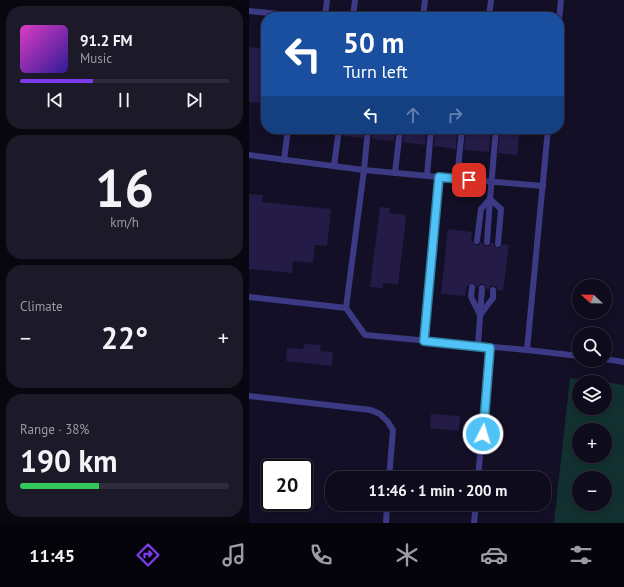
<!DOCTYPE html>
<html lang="en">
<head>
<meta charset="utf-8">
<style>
  :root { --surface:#0e0b1c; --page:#1c1929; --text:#f1f3f6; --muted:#9b9ba3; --line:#2e2b3b; --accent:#7c3aed }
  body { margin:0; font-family:"PT Sans",sans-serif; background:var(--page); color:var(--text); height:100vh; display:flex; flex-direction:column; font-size:15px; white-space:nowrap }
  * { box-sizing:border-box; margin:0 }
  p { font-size:13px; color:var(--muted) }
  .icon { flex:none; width:22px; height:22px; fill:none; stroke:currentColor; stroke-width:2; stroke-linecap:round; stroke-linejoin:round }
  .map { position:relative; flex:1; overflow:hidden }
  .drawer { display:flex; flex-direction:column; gap:6px; padding:6px; background:#08060f; width:249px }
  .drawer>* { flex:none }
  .guide { position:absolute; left:12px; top:12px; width:303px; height:122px; border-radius:16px; box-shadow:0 2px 6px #0003,0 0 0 1px var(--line); background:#1a4fa0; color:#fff; overflow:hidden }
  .needle { width:26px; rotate:292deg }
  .tools { position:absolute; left:323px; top:279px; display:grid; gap:8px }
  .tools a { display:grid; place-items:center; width:40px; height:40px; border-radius:50%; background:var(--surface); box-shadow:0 2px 6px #0003,0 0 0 1px var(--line); font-size:20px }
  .speed { position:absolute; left:12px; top:459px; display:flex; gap:8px; font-size:20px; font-weight:700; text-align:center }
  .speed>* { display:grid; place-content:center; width:52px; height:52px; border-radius:50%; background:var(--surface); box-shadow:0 2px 6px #0003,0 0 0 1px var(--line); line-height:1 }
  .speed .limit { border:2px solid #111; border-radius:6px; background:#fff; color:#111 }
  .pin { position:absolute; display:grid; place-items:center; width:34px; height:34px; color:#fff; margin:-17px; border-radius:8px; box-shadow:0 2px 6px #0006 }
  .me { position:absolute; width:44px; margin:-22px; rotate:5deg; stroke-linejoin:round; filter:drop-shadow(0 0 3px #0008) }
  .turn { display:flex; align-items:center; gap:14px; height:84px; padding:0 16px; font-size:18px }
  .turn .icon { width:52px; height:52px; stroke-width:2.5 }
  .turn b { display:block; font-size:28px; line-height:34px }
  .lanes { display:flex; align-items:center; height:38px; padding:0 16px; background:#0003; justify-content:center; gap:20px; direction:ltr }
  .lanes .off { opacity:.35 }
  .big { font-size:30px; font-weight:700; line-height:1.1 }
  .drawer .widget { flex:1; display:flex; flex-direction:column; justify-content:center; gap:6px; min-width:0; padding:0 14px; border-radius:16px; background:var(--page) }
  .drawer .dial { align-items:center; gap:0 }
  .dial b { font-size:52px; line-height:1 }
  .song { display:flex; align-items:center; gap:12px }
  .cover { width:48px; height:48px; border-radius:6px; background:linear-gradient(135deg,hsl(310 70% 55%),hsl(250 70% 35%)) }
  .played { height:4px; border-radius:2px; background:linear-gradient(90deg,var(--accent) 35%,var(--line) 35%) }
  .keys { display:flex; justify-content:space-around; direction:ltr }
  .heat { display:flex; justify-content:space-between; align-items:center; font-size:22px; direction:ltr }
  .charge { height:6px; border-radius:3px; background:linear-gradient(90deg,#34c759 38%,var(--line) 0) }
  .trip { position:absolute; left:76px; top:471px; width:226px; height:40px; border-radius:16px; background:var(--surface); box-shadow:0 2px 6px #0003,0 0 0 1px var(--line); font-weight:700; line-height:40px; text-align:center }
  .tab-bar { display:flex; height:64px; justify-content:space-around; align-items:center; background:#06040b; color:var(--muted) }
  .tab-bar .icon { width:28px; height:28px }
  .tab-bar .current { color:var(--accent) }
  .tab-bar b { font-size:18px; color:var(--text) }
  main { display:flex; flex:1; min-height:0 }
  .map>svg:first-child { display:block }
  .green { fill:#12302f; fill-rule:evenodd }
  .building { fill:#241b47 }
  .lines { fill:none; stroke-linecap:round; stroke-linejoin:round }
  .service { stroke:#3d3a85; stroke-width:6 }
  .route-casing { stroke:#337fa1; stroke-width:10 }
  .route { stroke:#4fc3f7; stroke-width:7 }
</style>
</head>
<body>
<main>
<section class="drawer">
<div class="widget">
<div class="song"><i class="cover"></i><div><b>91.2 FM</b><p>Music</p></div></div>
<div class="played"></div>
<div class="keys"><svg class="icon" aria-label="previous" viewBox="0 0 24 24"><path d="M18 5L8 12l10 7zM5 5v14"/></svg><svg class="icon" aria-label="pause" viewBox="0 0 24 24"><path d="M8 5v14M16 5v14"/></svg><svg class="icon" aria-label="next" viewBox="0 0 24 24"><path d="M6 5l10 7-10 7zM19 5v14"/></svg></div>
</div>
<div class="widget dial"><b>16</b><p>km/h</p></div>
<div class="widget"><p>Climate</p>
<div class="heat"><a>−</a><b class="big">22°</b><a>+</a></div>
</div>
<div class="widget"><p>Range · 38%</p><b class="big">190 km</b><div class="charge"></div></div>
</section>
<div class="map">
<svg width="375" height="523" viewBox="0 0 375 523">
  <rect width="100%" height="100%" fill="#130f26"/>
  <path class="green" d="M321 378 355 382H330V408H356V382L375 385V523H305ZM330 430H356V456H330ZM330 478H356V504H330Z"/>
  <g class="building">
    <polygon points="0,47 17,49 17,103 0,102"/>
    <polygon points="94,129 114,129 114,138 94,136"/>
    <polygon points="123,129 146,129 145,141 123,139"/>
    <polygon points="155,129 177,129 176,145 154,142"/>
    <polygon points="186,129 208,129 207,149 185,146"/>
    <polygon points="217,129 242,129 240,152 215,150"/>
    <polygon points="251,129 271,129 268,155 249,153"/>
    <polygon points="0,194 14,195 13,202 82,209 78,246 66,245 64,263 44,261 43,273 0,269"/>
    <polygon points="131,207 141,208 140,213 156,215 156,219 157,219 149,284 134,283 134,288 121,287"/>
    <polygon points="199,229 223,232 222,240 227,245 230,245 232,242 237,246 240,246 242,243 245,243 245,246 249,248 252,247 254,244 260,245 254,291 248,290 248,287 244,286 241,286 240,289 237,289 237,286 234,284 231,284 227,288 226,284 223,283 217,287 216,296 192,294"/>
    <polygon points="55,344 72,345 71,351 84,352 83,366 37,361 38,348 54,349"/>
    <polygon points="182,414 211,416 210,431 181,428"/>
  </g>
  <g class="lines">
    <g class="service">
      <polyline points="0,11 61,17"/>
      <polyline points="76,17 78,0"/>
      <polyline points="104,17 106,0"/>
      <polyline points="174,17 176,0"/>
      <polyline points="240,17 242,0"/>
      <polyline points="310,20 312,0"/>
      <polyline points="119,129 115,170 190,177 175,341"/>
      <polyline points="0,155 115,170 97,308"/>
      <polyline points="35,160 39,129"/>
      <polyline points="85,166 90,129"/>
      <polyline points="146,173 151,129"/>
      <polyline points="178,176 182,129"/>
      <polyline points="190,177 294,186"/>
      <polyline points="208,179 213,129"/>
      <polyline points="241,199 252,209 249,244"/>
      <polyline points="228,241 232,209 241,199 247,129"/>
      <polyline points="238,242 241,199"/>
      <polyline points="223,287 222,297 231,315"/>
      <polyline points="0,297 97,308 116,335 278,350 330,356"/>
      <polyline points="231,315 244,298 244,290"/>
      <polyline points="229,346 233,288"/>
      <polyline points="278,350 299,129"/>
      <polyline points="356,359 375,362"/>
      <polyline points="0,396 122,410 131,414 139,422 144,430 140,478"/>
      <polyline points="229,478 241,347"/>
      <polyline points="137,523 138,504"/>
      <polyline points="225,523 227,504"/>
    </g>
  </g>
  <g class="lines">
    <g class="route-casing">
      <polyline id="route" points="220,180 190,177 175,341 241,348 234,434"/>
    </g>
    <use href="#route" class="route"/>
  </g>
</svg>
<div class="tools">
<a><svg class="needle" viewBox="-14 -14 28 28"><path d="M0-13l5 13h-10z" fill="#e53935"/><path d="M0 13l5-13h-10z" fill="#9b9ba3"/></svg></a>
<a><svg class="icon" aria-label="search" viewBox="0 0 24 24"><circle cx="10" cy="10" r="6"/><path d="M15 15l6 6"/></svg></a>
<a><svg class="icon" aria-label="layers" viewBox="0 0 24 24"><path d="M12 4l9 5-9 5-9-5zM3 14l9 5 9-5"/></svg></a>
<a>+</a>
<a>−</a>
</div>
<div class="speed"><div class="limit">20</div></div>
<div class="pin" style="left:220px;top:180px;background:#d93025"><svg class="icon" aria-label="arrive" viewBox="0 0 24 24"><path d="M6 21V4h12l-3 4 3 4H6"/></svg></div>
<svg class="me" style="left:234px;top:434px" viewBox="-20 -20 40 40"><circle r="17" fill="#4fc3f7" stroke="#fff" stroke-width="3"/><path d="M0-11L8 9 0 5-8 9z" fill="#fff"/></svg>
<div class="trip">11:46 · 1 min · 200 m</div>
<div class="guide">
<div class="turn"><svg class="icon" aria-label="left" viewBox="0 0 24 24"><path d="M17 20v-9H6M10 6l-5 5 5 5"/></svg><div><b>50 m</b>Turn left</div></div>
<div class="lanes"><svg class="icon" aria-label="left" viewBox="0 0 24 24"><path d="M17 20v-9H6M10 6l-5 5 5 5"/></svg><svg class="icon off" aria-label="ahead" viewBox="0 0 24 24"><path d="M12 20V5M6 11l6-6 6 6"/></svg><svg class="icon off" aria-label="right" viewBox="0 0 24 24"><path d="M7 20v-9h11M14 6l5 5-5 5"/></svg></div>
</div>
</div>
</main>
<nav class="tab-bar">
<b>11:45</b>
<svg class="icon current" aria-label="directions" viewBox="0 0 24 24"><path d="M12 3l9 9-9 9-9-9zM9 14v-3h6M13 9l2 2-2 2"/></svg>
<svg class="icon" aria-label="music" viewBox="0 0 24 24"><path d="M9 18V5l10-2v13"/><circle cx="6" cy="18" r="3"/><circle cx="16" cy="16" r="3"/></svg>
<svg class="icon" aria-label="phone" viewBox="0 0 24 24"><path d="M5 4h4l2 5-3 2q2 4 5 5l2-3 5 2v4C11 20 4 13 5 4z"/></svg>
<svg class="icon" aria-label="climate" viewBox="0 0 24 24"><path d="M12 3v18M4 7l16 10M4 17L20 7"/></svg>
<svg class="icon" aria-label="car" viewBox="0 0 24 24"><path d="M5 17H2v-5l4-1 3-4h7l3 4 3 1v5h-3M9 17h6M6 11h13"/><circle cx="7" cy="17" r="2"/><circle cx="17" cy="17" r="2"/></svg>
<svg class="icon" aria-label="filters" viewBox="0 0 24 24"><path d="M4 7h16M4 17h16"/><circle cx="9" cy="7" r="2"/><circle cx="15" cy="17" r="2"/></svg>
</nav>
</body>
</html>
